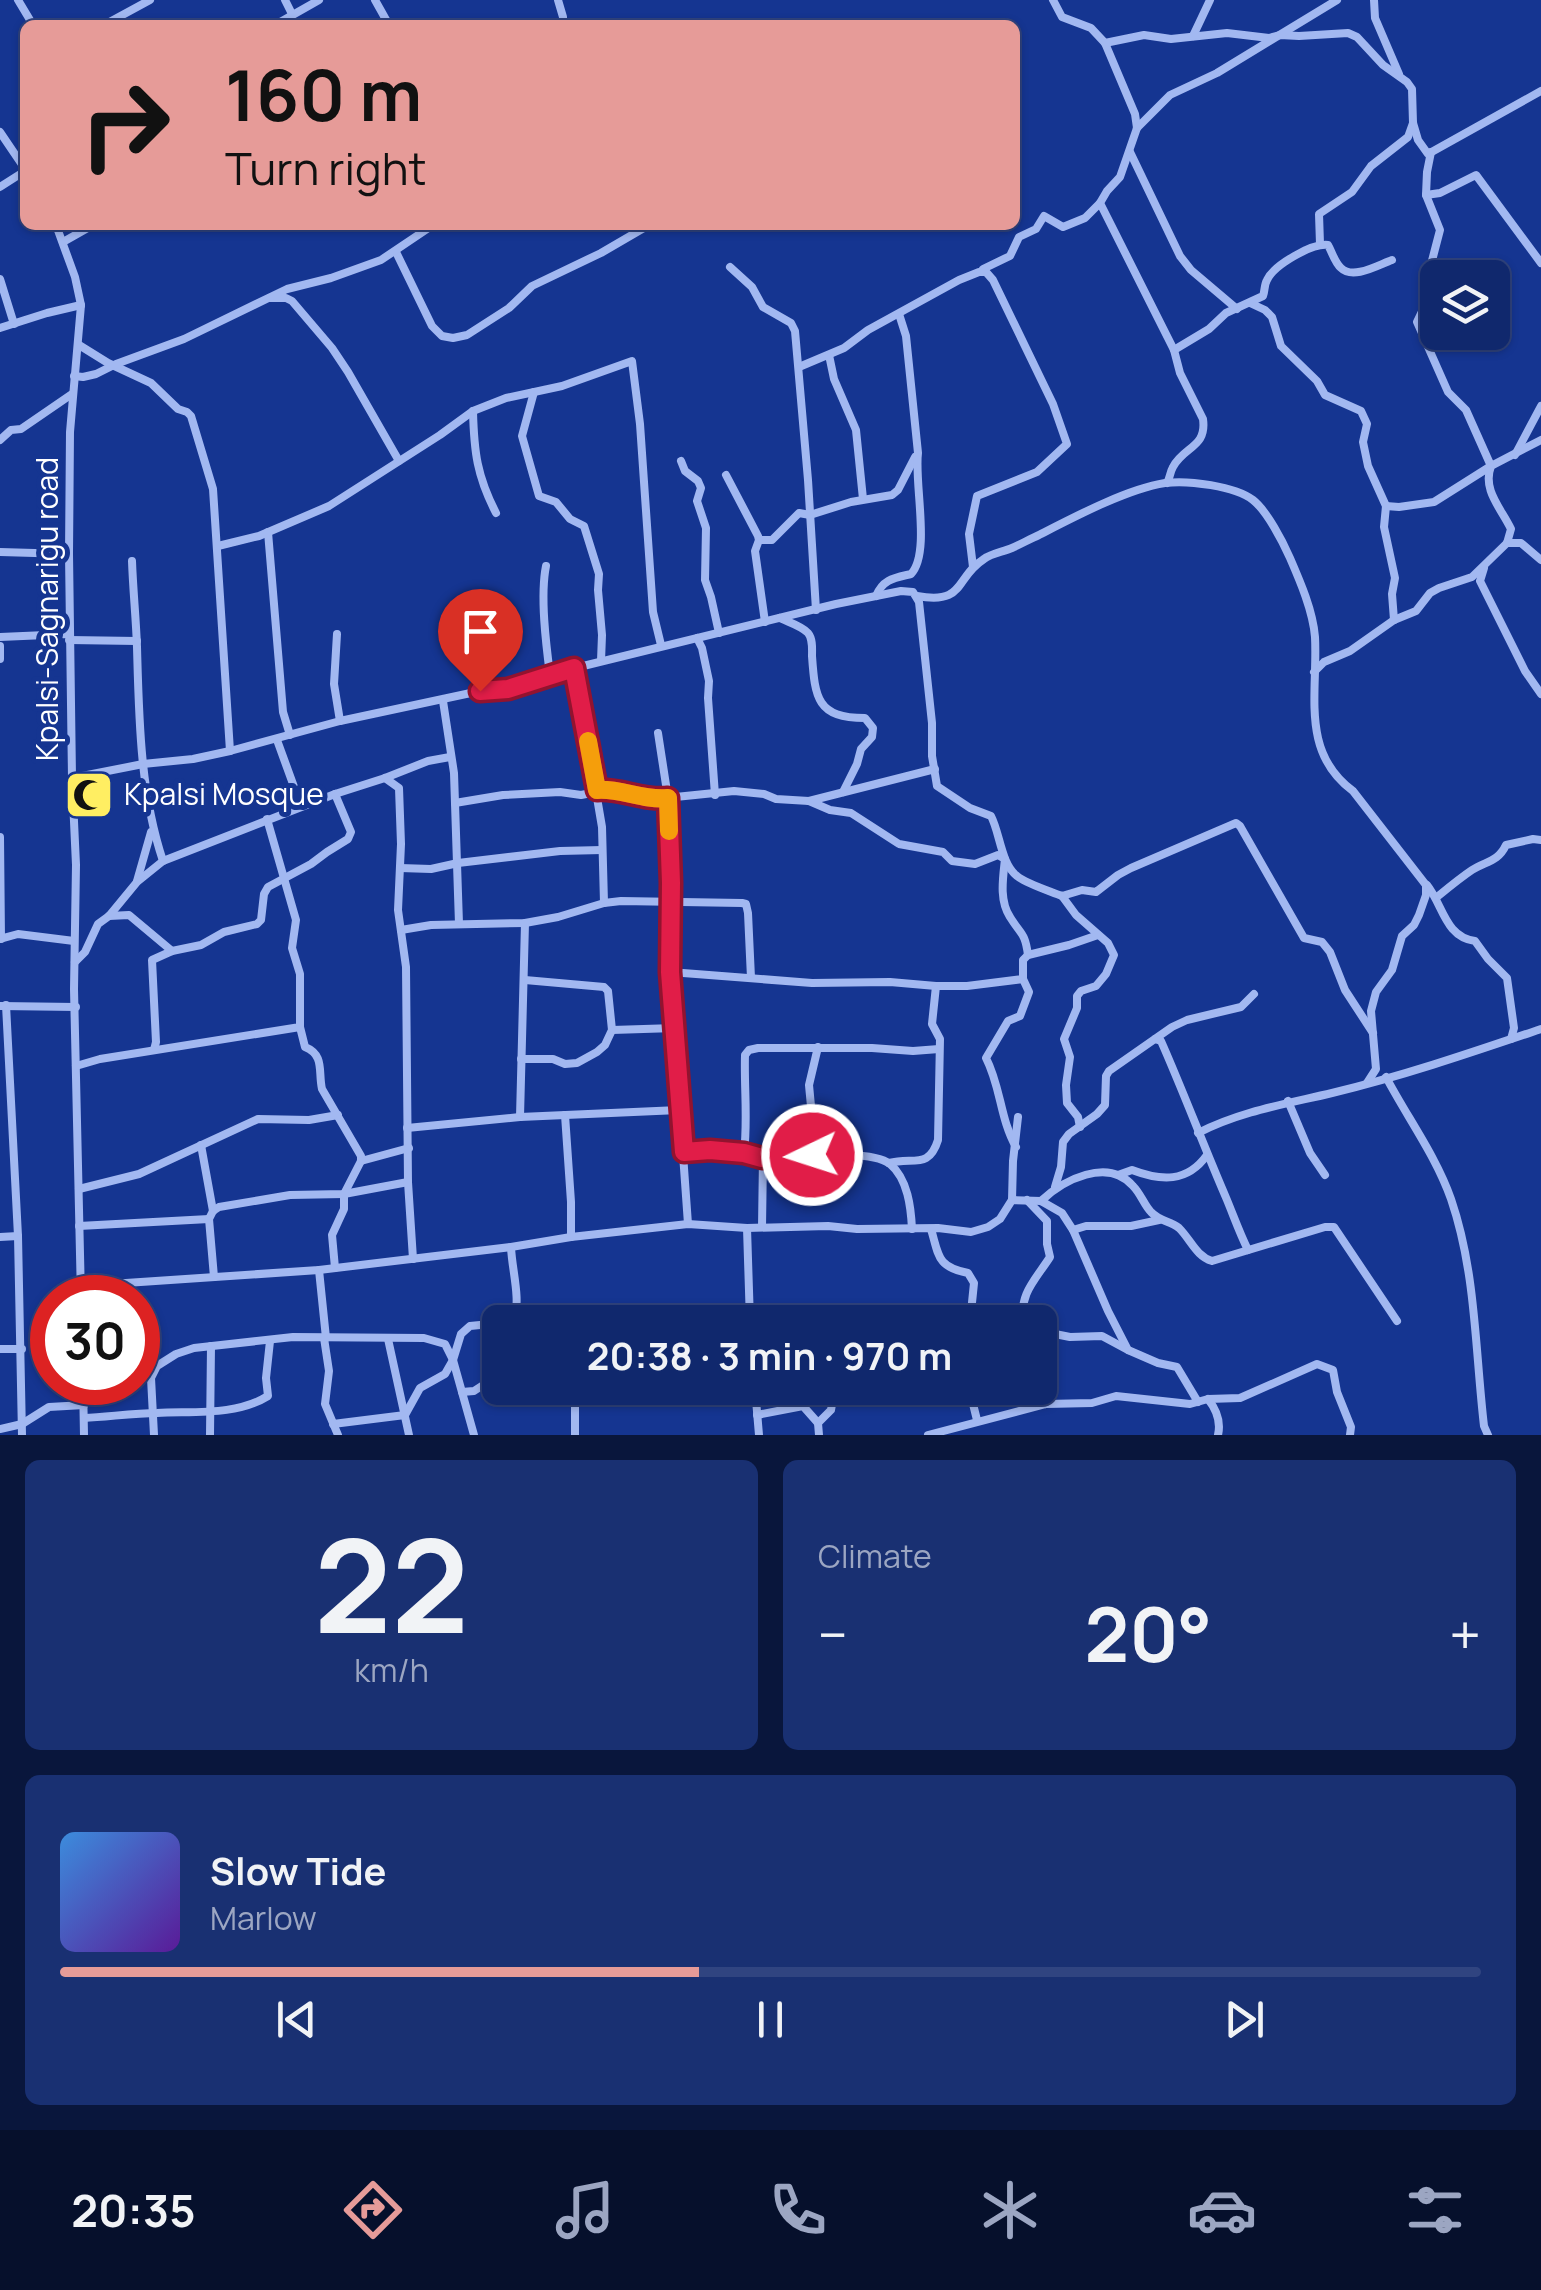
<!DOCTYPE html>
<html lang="en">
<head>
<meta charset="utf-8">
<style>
  :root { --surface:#10286d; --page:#193072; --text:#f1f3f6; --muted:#9ca6c2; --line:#304480; --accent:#e69b98 }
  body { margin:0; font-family:Manrope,sans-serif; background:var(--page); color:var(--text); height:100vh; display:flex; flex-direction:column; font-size:38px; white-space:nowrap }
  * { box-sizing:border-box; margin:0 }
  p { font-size:32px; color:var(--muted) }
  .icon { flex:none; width:55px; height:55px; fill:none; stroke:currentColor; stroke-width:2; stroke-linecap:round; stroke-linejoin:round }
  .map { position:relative; height:1435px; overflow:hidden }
  .sheet { display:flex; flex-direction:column; gap:25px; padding:25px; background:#09163c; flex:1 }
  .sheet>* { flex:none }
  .banner { position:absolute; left:20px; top:20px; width:1000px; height:210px; border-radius:15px; box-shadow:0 2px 8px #0004,0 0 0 2px var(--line); background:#e69b98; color:#111; overflow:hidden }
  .controls { position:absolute; left:1420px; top:260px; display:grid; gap:20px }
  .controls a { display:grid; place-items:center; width:90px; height:90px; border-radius:15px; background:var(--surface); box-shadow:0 2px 8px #0004,0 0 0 2px var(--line); font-size:50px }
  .speed { position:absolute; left:30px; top:1275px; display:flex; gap:20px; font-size:50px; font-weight:700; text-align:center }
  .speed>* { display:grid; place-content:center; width:130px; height:130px; border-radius:50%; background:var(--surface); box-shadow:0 2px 8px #0004,0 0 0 2px var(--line); line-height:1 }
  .speed .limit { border:15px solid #d22; background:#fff; color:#111 }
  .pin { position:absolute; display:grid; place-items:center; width:85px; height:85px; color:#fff; margin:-102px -42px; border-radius:50% 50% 50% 0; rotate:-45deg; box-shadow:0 0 10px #0007 }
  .pin .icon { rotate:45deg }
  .me { position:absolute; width:110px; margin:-55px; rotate:266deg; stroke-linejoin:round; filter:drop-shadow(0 0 8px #0008) }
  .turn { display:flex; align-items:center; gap:35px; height:210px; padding:0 40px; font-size:45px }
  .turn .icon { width:130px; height:130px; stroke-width:2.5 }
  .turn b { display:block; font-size:70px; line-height:85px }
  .big { font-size:75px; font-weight:700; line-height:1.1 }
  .sheet .card { flex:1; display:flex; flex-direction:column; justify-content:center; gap:15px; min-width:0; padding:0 35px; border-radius:15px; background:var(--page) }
  .sheet .dial { align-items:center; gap:0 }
  .dial b { font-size:130px; line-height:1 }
  .song { display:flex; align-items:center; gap:30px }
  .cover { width:120px; height:120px; border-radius:15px; background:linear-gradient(135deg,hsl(210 70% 55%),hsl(270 70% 35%)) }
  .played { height:10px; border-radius:5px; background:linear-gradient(90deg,var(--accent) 45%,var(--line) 45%) }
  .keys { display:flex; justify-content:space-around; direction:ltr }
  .heat { display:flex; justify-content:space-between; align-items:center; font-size:55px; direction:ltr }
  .sheet .tiles { flex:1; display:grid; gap:25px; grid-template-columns:1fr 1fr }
  .card:last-child { grid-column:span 2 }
  .trip { position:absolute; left:482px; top:1305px; width:575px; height:100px; border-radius:15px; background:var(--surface); box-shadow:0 2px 8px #0004,0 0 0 2px var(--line); font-weight:700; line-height:100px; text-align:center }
  .menu { display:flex; height:160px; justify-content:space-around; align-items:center; background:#06102c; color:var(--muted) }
  .menu .icon { width:70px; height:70px }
  .menu .on { color:var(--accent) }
  .menu b { font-size:45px; color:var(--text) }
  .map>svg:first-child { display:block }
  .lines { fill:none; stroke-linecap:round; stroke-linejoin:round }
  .minor { stroke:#a2b8f1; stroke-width:8 }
  .route-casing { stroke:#92132f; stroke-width:25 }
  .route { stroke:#e11d48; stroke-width:18 }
  .slow { stroke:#f59e0b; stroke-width:18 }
  .labels { text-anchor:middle; stroke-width:10; stroke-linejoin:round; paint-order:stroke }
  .street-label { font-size:30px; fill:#fff; stroke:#153591 }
  .poi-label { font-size:30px; fill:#fff; stroke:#153591; text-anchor:start }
</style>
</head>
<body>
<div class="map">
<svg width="1541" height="1435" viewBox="0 0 1541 1435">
  <rect width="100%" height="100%" fill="#153591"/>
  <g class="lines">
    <g class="minor">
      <polyline points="18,0 33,25"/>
      <polyline points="285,0 292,14"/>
      <polyline points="375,0 389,25"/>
      <polyline points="558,0 563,17 563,25"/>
      <polyline points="1053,0 1062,17 1091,28 1105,43 1144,35 1171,39 1227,33 1269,38 1280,35 1299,36 1348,33 1357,37 1383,65 1407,82 1412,89 1413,123 1418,140 1428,154 1541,91"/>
      <polyline points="1374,0 1375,18 1399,74"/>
      <polyline points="104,25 150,0"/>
      <polyline points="275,25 319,0"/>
      <polyline points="1193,36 1210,0"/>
      <path d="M1105 43 1135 114 1137 128 1120 177 1107 191 1100 203 1174 350 1180 373 1203 419C1207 448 1184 446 1173 467 1170 472 1170 478 1167 483"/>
      <polyline points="1137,128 1170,95 1217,73 1337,0"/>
      <polyline points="0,132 25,169"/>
      <polyline points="1130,152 1180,256 1191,270 1237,309"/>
      <polyline points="0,187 25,171"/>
      <polyline points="1426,195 1440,193 1476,175 1541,263"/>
      <polyline points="56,225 75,277 81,305 70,432 69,554 72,778 76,865 74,989 81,1298"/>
      <polyline points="63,242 93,225"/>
      <polyline points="1320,244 1319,214 1352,192 1371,166 1408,137 1413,123"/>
      <polyline points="396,252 432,326 442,336 453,338 467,335 509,308 532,286 601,253 649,225"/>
      <polyline points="730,267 752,287 763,307 791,323 795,331 808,480 816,610"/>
      <polyline points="983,269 1010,256 1019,237 1036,229 1044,216 1063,227 1085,218 1100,203"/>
      <polyline points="0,279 14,324"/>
      <polyline points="270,298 286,298 292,301 332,348 348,372 399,461"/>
      <polyline points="1250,303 1265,310 1272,317 1281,346 1317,381 1325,395 1361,411 1367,424 1363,442 1368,466 1386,506 1384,527 1395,578 1392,594 1394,620"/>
      <polyline points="0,328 47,313 81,305"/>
      <polyline points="79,345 108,363 151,383 178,409 187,412 191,416 213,489 230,751"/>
      <path d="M1174 350 1209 329 1226 313 1263 296C1265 291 1264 285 1267 280 1274 265 1312 243 1328 245 1332 252 1335 263 1341 268 1353 280 1378 265 1392 260"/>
      <polyline points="829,355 834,379 856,430 863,499"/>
      <polyline points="799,367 844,348 868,330 959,280 979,272 986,272 993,280 1053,404 1067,444 1037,472 977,496 969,534 973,567"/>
      <polyline points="74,376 83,377 96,374 116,364 184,339 287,289 331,278 381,260 433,225"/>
      <polyline points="534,392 522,436 539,496 556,502 570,519 584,526 599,574 598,590 602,635 601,661"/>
      <path d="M473 411C474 452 477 476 496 513"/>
      <polyline points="0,440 11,430 21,429 72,394"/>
      <polyline points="1515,455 1541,406"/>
      <polyline points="681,461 685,471 698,481 701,488 697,501 706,528 705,580 711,597 719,633"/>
      <polyline points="726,475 758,536 759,540 755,551 765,622"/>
      <polyline points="1386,506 1399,507 1434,502 1491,466 1466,410 1448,392 1417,322 1428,299 1428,276 1440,230 1426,195 1427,172 1431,152"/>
      <polyline points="268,532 283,712 290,735"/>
      <polyline points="759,540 772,540 799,513 810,515 851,502 892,495 898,490 915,457"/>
      <polyline points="1507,543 1521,543 1541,560"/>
      <polyline points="218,546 259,536 329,506 440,435 473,411 506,398 562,386 632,361 640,424 653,612 661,645"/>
      <polyline points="0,552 69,554"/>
      <path d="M132 561C133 590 136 618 137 647 139 719 140 792 163 861"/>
      <path d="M546 566C540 596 546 644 550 675"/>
      <polyline points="1484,568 1480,581 1525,671 1541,694"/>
      <path d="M876 596C883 579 894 578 911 574 931 553 914 483 918 453L906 336 899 314"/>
      <path d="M917 596C966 605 954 578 984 559 992 553 1003 552 1012 548 1021 544 1030 539 1039 535 1074 517 1127 489 1165 483 1188 480 1235 486 1253 500 1267 511 1283 542 1290 558 1300 581 1313 611 1315 637 1318 693 1300 752 1353 791L1426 885V895L1419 915 1414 925 1402 936 1392 970 1376 992 1371 1011 1376 1069 1367 1083"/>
      <path d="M780 618C788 622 802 626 808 633 813 639 812 649 812 656 815 698 817 718 865 718L873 728 872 737 861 749 857 764 843 792"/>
      <polyline points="337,634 334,684 340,721"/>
      <polyline points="0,637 69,634"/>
      <polyline points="697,638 702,648 709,681 708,698 715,795"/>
      <polyline points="69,640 137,641"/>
      <polyline points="0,646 0,659"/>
      <polyline points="575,668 602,827 604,903"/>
      <path d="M1314 672 1324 662 1350 651 1394 620 1416 611 1430 593 1439 588 1472 577 1507 543 1511 529C1501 508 1482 490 1491 466L1541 440"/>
      <polyline points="443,701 454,773 459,924"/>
      <polyline points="658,733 668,798 671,883 670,972 688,1224"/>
      <polyline points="277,740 301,806"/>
      <path d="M72 778 143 764 193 759 230 751 340 721 480 691 508 689 575 668 836 604 901 591 913 592 919 602 932 723V756L937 786 970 808 991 816C1000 833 1001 864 1017 876 1027 884 1050 891 1062 896L1082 890 1096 892 1118 875 1131 868 1236 823 1240 826 1304 938 1322 942 1330 952 1345 990 1373 1033"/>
      <polyline points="385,778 399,788 401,844 398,910 406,967 408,1182 413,1259"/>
      <polyline points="809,801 935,769"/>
      <path d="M455 803 503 795 560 792 581 795 612 789 656 799 734 791 764 794 776 799 809 801 830 810 851 813 899 844 943 852 952 861 975 864 998 855 1005 859C1003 878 999 900 1010 917 1021 935 1025 932 1028 955"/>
      <polyline points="0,837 1,939"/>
      <polyline points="400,868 431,869 458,863 560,851 602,850"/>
      <polyline points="137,881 151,832"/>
      <path d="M1427 885C1443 905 1445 937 1475 941L1488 959 1507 978 1514 1028 1511 1039"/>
      <polyline points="1062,896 1076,915 1108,943 1114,955 1106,974 1096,986 1081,991 1077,996 1077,1008 1064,1039 1070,1057 1066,1085 1067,1103 1078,1117 1080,1127"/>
      <path d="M1437 897C1448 888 1460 878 1472 870 1486 861 1498 862 1506 845L1533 839 1541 840"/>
      <polyline points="109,916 129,915 172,951"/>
      <polyline points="401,930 431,925 525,923 558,917 604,903 621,901 742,903 746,904 748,913 751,978"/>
      <polyline points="0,939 18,934 74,941"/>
      <polyline points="75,962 85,952 98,924 109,916 137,882 163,861 335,794 385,778 428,761 450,757"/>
      <polyline points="670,972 812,983 890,982 936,986 967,986 1023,979 1023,960 1028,955 1069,945 1098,935"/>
      <polyline points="6,1005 18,1236 22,1435"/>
      <polyline points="0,1006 76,1007"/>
      <path d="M300 1027 305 1047C325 1055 318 1072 322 1089L361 1156V1161L344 1194V1209L332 1235 335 1268"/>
      <polyline points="612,1030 675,1028"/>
      <path d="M1155 1039 1161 1041C1184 1093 1204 1147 1227 1200 1234 1217 1240 1234 1248 1250"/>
      <polyline points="154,1050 156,1042 152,960 172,951 201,945 224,932 257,924 261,920 264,894 268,887 311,864 327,852 348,839 351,832 335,794"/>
      <polyline points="521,1059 553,1059 565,1064 577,1063 597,1052 605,1045 612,1030 608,991 604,987 525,980"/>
      <polyline points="76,1066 100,1059 300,1027 300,974 292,948 296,920 267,819"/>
      <path d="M1386 1077C1407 1117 1436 1156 1451 1199 1476 1272 1475 1349 1484 1426L1488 1435"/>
      <polyline points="1288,1101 1310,1153 1325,1175"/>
      <polyline points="565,1115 571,1202 571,1237"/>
      <polyline points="520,1117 525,923"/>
      <polyline points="407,1128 520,1117 679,1110"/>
      <path d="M1198 1133C1241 1111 1286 1104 1332 1093 1403 1076 1473 1052 1541 1029"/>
      <polyline points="201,1145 213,1211"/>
      <path d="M1016 1147C1000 1119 1001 1087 986 1058L1008 1021 1020 1016 1029 992 1023 979"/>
      <path d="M683 1151C704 1150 725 1150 745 1153 753 1155 760 1158 768 1158 795 1158 869 1148 890 1164 908 1179 911 1208 912 1229"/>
      <path d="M744 1153C748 1120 744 1088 745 1055L749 1050 758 1048H872L913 1051 939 1049"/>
      <polyline points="812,1155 814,1138 809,1085 818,1047"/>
      <polyline points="361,1161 409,1148"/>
      <path d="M889 1163C914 1157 929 1169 938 1140L940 1039 932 1024 936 986"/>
      <path d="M1118 1175 1132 1170C1161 1181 1187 1183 1207 1155"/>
      <polyline points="1055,1187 1061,1167 1063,1142 1069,1134 1097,1114 1105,1105 1106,1076 1109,1071 1172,1027 1187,1020 1241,1007 1254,994"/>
      <polyline points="79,1189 139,1174 258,1119 309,1120 338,1115"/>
      <polyline points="1012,1200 1013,1161 1018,1117"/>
      <path d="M1041 1201C1063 1180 1108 1157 1133 1186 1141 1194 1144 1205 1151 1212 1159 1221 1170 1221 1179 1228 1191 1240 1196 1256 1212 1261L1325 1227H1334L1397 1321"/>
      <polyline points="79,1226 209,1219"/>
      <polyline points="762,1227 763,1158"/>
      <polyline points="747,1228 750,1322"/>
      <path d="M931 1229C939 1256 937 1267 968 1273L974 1283 970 1322"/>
      <polyline points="1073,1230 1086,1226 1131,1226 1159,1220"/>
      <polyline points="0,1237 18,1236"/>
      <polyline points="319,1270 326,1338"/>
      <polyline points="214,1277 209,1219 213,1211 219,1207 290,1195 344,1194 408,1182"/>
      <polyline points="81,1286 319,1270 511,1247 571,1237 688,1224 747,1228 828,1226 857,1229 938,1228 971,1232 988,1227 1000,1219 1012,1200 1041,1201 1062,1213 1073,1230 1108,1311 1128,1350 1158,1363 1177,1367 1198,1402"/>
      <path d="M500 1322 514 1321C521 1298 512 1271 511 1247"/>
      <path d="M1024 1322C1018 1295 1036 1279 1050 1257L1047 1244V1221L1027 1200"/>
      <polyline points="1040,1331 1070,1337 1102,1336 1128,1350"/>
      <polyline points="324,1338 329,1371 325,1404 338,1435"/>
      <polyline points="388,1339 409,1435"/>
      <polyline points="0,1349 22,1349"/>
      <polyline points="83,1382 84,1435"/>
      <polyline points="755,1388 759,1435"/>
      <polyline points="965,1388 966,1398 973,1404 977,1420"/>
      <polyline points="1027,1388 1029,1391 1041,1394 1046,1404"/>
      <polyline points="462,1392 474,1391 500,1374"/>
      <path d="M1208 1399C1216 1409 1221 1422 1218 1435"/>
      <polyline points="757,1415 803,1406 818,1423"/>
      <path d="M84 1418C108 1417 133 1413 157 1413 193 1411 236 1416 268 1396L266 1378 270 1341"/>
      <polyline points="333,1424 405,1415 420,1388 445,1374 453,1360 461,1334 470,1326 500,1323"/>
      <polyline points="0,1429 22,1424 49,1407 84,1405"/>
      <polyline points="154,1435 151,1378 157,1366 176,1354 194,1348 293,1337 424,1338 445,1344 453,1360 474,1435"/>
      <polyline points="210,1435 211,1346"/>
      <polyline points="575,1435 575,1397 576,1392 583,1388"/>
      <polyline points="819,1435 818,1423 831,1410 834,1393 848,1388"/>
      <polyline points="928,1435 1046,1404 1092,1403 1116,1396 1190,1404 1208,1399 1240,1398 1317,1364 1333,1370 1337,1392 1351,1427 1350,1435"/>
    </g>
  </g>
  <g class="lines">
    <g class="route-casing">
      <path id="route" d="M480 691 508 689 574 668 597 790C621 788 643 801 668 798L671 883 670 972 684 1152 710 1150 744 1153 762 1158 812 1155"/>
    </g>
    <use href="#route" class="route"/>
    <path class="slow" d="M588 741 597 790C621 788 643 801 668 798L669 831"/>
  </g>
  <defs>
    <g id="mosque-square" transform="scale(2.5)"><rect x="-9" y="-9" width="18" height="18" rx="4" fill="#ffee62" stroke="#153591"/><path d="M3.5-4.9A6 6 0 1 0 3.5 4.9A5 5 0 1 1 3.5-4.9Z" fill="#111"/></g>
  </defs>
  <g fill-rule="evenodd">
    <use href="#mosque-square" x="89" y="795"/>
  </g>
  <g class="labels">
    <g class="street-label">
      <text transform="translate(48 609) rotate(-90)" y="10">Kpalsi-Sagnarigu road</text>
    </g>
    <g class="poi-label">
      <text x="124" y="805">Kpalsi Mosque</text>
    </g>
  </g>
</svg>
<div class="controls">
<a><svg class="icon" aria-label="layers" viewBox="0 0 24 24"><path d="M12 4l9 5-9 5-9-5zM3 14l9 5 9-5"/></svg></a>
</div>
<div class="speed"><div class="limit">30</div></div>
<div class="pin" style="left:480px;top:691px;background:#d93025"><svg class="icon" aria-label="arrive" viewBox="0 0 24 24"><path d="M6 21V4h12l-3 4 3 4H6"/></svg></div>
<svg class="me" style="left:812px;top:1155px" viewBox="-20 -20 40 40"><circle r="17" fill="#e11d48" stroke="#fff" stroke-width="3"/><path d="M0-11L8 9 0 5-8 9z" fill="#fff"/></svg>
<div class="trip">20:38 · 3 min · 970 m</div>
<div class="banner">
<div class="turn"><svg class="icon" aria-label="right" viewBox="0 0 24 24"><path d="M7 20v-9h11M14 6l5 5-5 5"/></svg><div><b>160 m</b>Turn right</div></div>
</div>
</div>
<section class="sheet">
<div class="tiles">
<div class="card dial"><b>22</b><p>km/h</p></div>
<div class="card"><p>Climate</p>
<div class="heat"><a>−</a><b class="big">20°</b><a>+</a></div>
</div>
<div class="card">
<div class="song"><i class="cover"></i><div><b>Slow Tide</b><p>Marlow</p></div></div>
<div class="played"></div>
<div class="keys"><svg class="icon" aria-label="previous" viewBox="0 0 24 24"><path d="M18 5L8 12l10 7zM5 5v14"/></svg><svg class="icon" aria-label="pause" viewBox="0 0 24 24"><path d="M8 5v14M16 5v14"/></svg><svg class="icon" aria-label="next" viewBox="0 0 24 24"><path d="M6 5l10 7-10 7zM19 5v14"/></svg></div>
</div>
</div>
</section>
<nav class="menu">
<b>20:35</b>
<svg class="icon on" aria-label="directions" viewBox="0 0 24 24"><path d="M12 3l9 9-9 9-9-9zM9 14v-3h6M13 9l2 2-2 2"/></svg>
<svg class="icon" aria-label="music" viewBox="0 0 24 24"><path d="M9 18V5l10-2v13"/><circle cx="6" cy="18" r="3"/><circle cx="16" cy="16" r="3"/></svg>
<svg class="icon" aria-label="phone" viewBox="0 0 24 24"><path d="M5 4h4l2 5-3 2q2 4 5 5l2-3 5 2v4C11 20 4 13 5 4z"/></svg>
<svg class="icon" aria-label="climate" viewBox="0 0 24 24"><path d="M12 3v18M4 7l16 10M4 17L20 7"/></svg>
<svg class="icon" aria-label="car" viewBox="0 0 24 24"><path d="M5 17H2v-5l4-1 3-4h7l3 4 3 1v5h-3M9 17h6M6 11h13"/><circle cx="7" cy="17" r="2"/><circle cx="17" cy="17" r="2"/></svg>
<svg class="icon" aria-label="filters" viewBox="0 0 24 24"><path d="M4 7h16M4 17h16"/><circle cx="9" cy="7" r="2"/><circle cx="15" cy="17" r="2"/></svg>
</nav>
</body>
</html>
